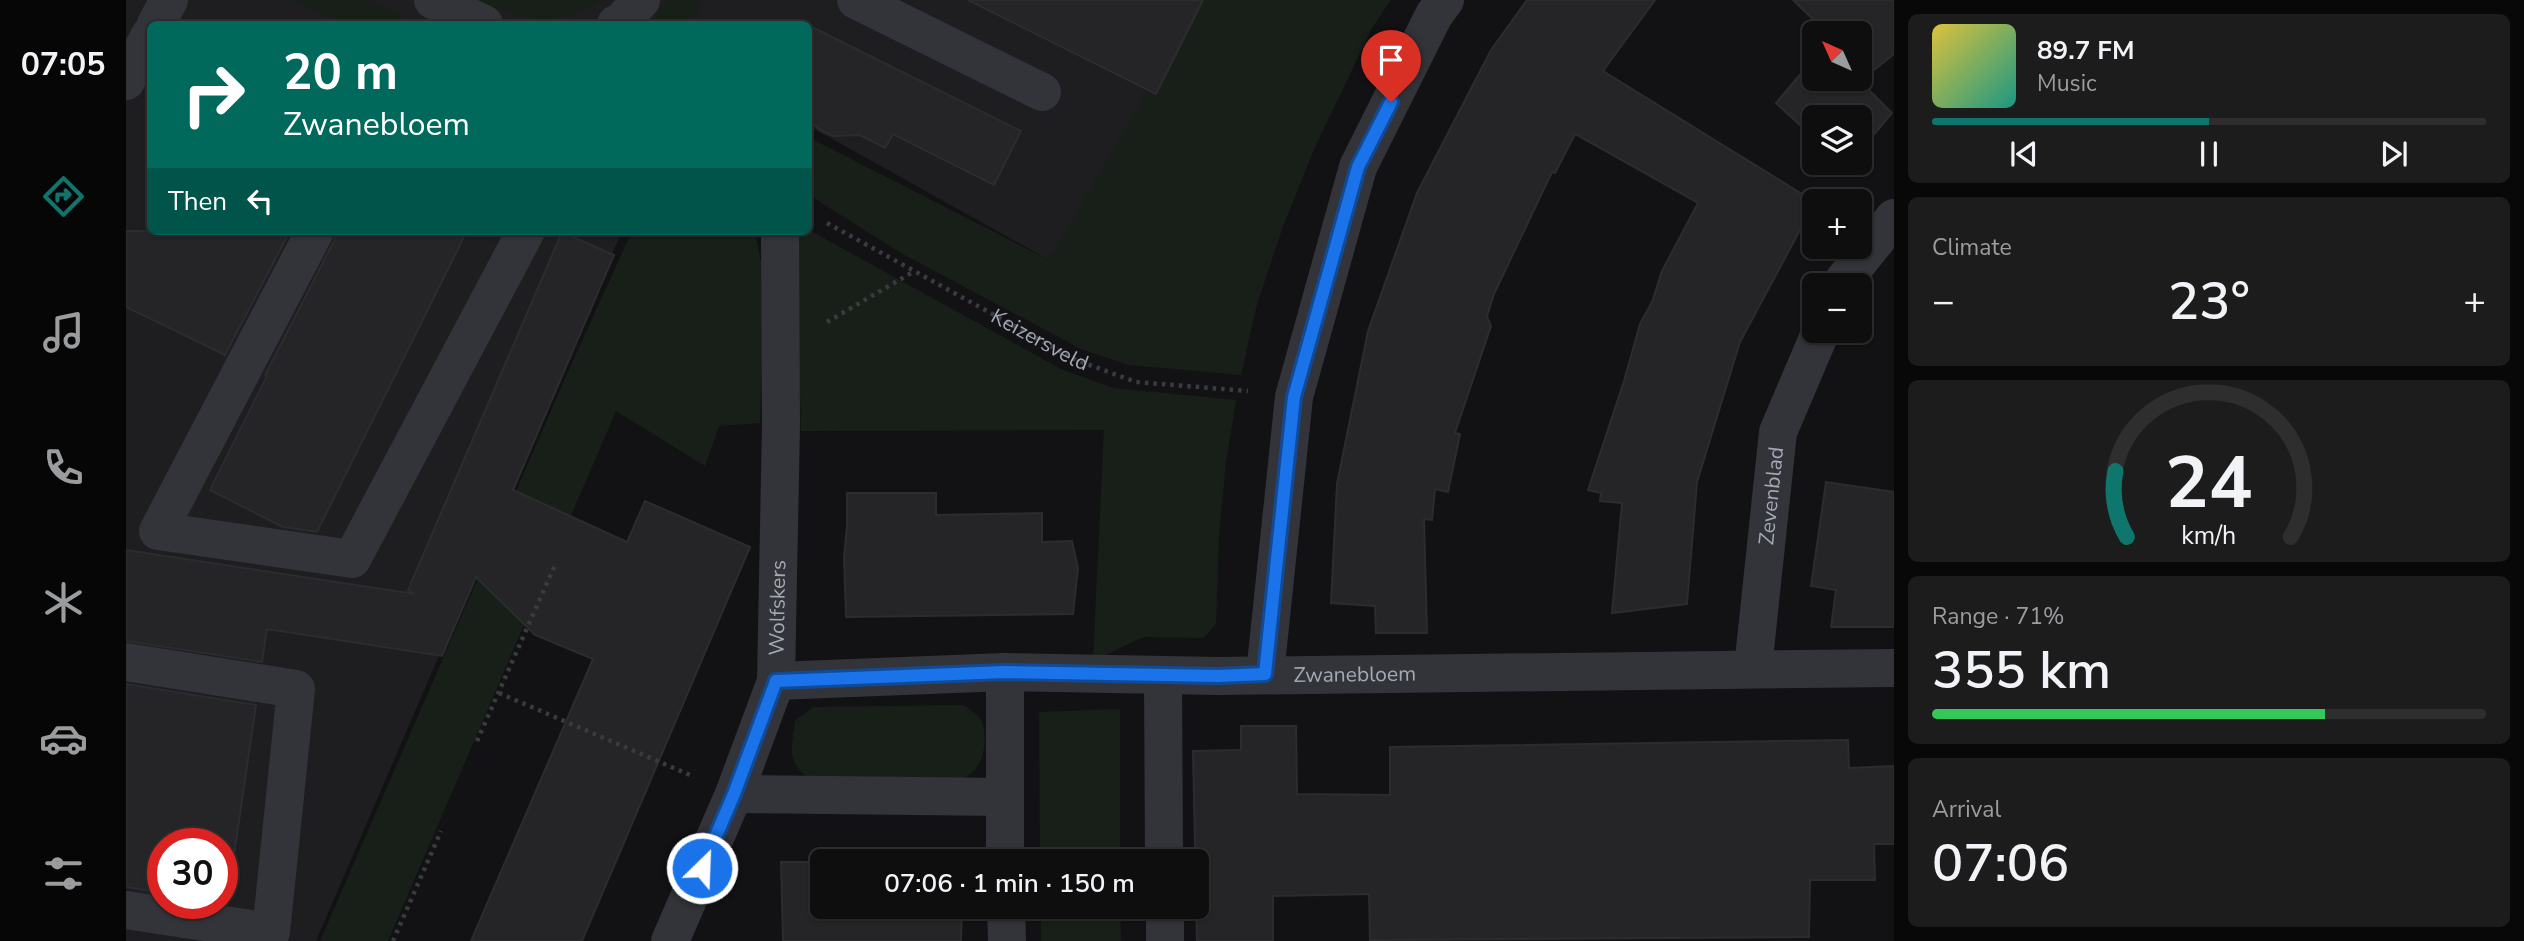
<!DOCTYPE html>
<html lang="en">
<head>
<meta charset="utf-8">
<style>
  :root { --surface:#0e0e0f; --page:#1c1c1d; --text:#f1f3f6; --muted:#9b9c9e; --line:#2e2e2f; --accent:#0f766e }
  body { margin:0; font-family:"Nunito Sans",sans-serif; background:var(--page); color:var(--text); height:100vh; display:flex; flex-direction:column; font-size:26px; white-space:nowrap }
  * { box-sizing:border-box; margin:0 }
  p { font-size:23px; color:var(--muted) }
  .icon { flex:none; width:38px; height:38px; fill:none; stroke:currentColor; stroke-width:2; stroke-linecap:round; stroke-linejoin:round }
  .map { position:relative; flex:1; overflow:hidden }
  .panel { display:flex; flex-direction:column; gap:14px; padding:14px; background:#080808; width:630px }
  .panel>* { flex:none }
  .hud { position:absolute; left:21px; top:21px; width:665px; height:214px; border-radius:10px; box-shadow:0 2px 5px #0004,0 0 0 2px var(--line); background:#00695c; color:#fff; overflow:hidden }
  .needle { width:46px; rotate:315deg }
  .buttons { position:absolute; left:1676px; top:21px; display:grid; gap:14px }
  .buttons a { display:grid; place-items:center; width:70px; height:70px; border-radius:10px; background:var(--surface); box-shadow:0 2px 5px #0004,0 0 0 2px var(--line); font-size:35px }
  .speed { position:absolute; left:21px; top:828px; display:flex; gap:14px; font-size:35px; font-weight:700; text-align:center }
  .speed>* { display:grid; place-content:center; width:91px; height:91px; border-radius:50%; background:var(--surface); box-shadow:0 2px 5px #0004,0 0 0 2px var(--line); line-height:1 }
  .speed .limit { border:10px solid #d22; background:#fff; color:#111 }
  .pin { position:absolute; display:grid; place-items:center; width:60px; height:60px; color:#fff; margin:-72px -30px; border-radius:50% 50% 50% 0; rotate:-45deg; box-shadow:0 0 7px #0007 }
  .pin .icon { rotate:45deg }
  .me { position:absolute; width:77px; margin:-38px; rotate:24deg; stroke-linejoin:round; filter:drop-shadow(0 0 5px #0008) }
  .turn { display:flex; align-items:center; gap:24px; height:147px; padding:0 21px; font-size:32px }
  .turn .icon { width:91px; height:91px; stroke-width:2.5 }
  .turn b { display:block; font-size:49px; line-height:60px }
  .then { display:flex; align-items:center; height:66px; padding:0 21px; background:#0003; gap:14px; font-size:26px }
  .big { font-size:52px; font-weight:600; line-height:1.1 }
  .panel .card { flex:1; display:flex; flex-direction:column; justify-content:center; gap:10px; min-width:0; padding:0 24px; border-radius:10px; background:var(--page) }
  .panel .dial { align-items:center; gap:0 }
  .dial svg { height:182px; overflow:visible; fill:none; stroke:var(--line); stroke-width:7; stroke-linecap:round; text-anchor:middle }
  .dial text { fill:var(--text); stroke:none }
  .song { display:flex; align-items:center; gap:21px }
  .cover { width:84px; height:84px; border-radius:10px; background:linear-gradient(135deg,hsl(50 70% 55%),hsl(170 70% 35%)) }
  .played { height:7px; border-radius:4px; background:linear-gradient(90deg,var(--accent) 50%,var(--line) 50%) }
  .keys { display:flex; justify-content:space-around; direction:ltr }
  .heat { display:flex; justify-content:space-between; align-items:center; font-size:38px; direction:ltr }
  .charge { height:10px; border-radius:5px; background:linear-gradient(90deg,#34c759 71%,var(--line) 0) }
  .trip { position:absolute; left:684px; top:849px; width:399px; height:70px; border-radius:10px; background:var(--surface); box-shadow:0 2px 5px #0004,0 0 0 2px var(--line); font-weight:600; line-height:70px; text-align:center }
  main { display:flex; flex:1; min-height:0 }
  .dock { display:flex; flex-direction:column; width:126px; justify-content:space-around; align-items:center; background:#060606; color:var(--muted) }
  .dock .icon { width:49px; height:49px }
  .dock .active { color:var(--accent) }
  .dock b { font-size:32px; color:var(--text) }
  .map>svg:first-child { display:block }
  .built { fill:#1e1e21; fill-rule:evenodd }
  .green { fill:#181f19 }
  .building { fill:#252528; stroke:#2c2c30; stroke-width:2 }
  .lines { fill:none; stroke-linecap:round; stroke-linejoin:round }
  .path { stroke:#393b40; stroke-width:4.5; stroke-dasharray:3.5 5; stroke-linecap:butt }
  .minor { stroke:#333439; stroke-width:38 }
  .route-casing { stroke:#114b97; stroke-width:18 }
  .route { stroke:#1a73e8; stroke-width:12 }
  .labels { text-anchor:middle; stroke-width:7; stroke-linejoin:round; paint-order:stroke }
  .street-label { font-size:21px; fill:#a3a9b5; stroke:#0d0d0f }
</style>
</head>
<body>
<main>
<nav class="dock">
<b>07:05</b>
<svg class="icon active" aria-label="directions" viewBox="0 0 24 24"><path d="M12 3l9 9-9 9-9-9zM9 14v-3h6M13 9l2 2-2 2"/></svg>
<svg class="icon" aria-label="music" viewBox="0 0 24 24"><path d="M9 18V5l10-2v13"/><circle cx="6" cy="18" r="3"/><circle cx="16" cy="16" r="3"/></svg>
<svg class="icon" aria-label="phone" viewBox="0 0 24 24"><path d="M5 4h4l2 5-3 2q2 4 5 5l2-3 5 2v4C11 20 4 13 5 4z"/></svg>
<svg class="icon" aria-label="climate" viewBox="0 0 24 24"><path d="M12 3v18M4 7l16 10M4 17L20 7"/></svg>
<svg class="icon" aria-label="car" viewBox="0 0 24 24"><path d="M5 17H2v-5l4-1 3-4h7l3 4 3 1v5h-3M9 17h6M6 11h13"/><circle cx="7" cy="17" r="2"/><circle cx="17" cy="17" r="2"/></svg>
<svg class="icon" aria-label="filters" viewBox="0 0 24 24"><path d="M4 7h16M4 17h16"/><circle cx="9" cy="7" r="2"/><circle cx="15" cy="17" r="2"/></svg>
</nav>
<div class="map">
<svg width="1768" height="941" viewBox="0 0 1768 941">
  <rect width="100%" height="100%" fill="#121214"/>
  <path class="built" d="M0 0H1084L923 260 683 126 682 24H24V231H496L190 941H0ZM37 844H96V903H37Z"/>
  <g class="green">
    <polygon points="166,0 244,0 294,24 216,24"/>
    <path d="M351 0H474C432 30 394 22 351 0Z"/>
    <polygon points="541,0 578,0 566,24 523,24"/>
    <polygon points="1074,0 1265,0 1246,28 1189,147 1156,229 1131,304 1115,375 1003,365 955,349 775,253 683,195 682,137 923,260"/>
    <polygon points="683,230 935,369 987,388 1110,400 1100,462 1093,535 1090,624 1078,638 1017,637 967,661 978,430 675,431 670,231"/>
    <polygon points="506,231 629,231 639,284 634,423 593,426 579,466 490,411 262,941 194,941 441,374"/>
    <path d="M838 705C843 709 852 715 855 720 864 740 857 773 835 779L686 780C659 763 666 749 669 721L687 707Z"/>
    <polygon points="994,709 994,861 914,861 913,712"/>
    <polygon points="915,907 994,907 995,941 915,941"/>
  </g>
  <g class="building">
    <polygon points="842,0 1077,0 1030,94"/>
    <polygon points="1401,0 1529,0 1477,71 1689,202 1614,342 1571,482 1561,604 1486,613 1496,503 1474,501 1475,493 1462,490 1498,381 1514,324 1526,302 1536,271 1572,203 1449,134 1429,173 1426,172 1368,294 1361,316 1365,326 1329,433 1334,434 1322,492 1309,489 1306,520 1298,519 1301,633 1250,633 1249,606 1205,603 1211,484 1242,331 1291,193 1365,50"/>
    <polygon points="1667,0 1768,0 1768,54 1734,81 1766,113 1734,151 1734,117 1689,117 1689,139 1650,103 1689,57 1689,79 1734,79 1734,33 1701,33"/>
    <polygon points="682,25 895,131 868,185 767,134 759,148 734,135 707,136 694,130 682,119"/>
    <polygon points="0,231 164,231 99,355 0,307"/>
    <polygon points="211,231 341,231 191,532 157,527 84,490 141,376 139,375 208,241"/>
    <polygon points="436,232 488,255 387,490 501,542 519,501 624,547 456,941 345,941 467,659 409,635 350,577 316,656 141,629 136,662 0,641 0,550 289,594 282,590"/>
    <polygon points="1700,482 1768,492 1768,627 1705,627 1710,590 1685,586"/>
    <polygon points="721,493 810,493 810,515 916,513 916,542 946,541 952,568 947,614 720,617 718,557 721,526"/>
    <polygon points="0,684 130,705 101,902 96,901 96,844 37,844 37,893 0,887"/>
    <polygon points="1115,726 1170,726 1171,794 1264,795 1264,747 1722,740 1723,768 1768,766 1768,844 1748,844 1749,880 1684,880 1683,937 1244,940 1243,894 1147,896 1147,941 1071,941 1067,751 1115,750"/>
    <polygon points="655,862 696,862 696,906 836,906 835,941 657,941"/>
  </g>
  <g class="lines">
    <g class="path">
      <path id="s1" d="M701 223 950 360 1010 382 1122 391"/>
      <polyline points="701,322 787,272"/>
      <polyline points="373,693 564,775"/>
      <polyline points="351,741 429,565"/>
      <polyline points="267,941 315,831"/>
    </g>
    <g class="minor">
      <polyline points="307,0 358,24"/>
      <polyline points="730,0 916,92"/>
      <polyline points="30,24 43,0"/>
      <polyline points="490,24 495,22 515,0"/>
      <polyline points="0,81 24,35"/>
      <polyline points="189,231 32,531 226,559 400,231"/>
      <polyline points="1714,285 1768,218"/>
      <polyline points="0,662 170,689 145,932 0,910"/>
      <path id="s2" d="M1627 668 1652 432 1695 331"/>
      <polyline points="1139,674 1168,397 1232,167 1308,15 1319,0"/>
      <polyline points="1037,675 1038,861"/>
      <path id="s3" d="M650 681 879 672 1092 676 1768 668"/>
      <polyline points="608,794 878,797"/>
      <polyline points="879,861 879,672"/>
      <polyline points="880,906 881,941"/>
      <polyline points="1039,906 1039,941"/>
      <path id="s4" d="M544 941 608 794 650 681 655 424 654 231"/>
    </g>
  </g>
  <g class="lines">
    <g class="route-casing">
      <polyline id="route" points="576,868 608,794 650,681 879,672 1092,676 1139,674 1168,397 1232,167 1265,102"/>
    </g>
    <use href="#route" class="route"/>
  </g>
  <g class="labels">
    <g class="street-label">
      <text dy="7" stroke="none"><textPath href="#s1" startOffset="243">Keizersveld</textPath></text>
      <text dy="7" stroke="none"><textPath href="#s2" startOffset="173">Zevenblad</textPath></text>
      <text dy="7" stroke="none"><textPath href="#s4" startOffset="354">Wolfskers</textPath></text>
      <text dy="7" stroke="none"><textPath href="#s3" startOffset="579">Zwanebloem</textPath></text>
    </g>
  </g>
</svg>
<div class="buttons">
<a><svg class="needle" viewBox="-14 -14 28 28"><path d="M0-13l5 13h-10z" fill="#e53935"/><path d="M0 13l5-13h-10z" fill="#9b9c9e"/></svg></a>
<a><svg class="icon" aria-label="layers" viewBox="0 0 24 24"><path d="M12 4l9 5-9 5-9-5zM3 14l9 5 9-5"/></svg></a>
<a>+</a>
<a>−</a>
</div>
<div class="speed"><div class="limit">30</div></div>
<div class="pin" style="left:1265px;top:102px;background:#d93025"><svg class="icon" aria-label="arrive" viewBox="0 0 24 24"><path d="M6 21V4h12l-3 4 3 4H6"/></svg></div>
<svg class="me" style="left:576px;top:868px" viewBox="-20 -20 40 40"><circle r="17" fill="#1a73e8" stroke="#fff" stroke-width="3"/><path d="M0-11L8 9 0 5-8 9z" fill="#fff"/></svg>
<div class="trip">07:06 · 1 min · 150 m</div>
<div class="hud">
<div class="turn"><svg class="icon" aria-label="right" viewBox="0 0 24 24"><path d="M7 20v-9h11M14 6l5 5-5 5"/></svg><div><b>20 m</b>Zwanebloem</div></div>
<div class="then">Then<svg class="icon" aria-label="left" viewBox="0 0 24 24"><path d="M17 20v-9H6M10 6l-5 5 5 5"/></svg></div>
</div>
</div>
<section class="panel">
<div class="card">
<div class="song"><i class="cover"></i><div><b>89.7 FM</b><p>Music</p></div></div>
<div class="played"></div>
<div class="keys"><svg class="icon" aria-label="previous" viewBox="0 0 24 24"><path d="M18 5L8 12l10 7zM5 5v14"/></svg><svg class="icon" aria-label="pause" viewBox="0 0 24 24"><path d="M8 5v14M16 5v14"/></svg><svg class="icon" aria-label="next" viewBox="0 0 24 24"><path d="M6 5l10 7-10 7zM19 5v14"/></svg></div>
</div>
<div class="card"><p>Climate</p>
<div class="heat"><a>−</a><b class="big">23°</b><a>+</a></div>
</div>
<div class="card dial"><svg viewBox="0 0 100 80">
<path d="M14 69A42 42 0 1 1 86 69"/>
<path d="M14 69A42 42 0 0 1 9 40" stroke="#0f766e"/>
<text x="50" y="56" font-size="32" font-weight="700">24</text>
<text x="50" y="72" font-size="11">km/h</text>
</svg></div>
<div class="card"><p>Range · 71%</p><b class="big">355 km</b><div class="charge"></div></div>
<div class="card"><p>Arrival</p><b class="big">07:06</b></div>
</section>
</main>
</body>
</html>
